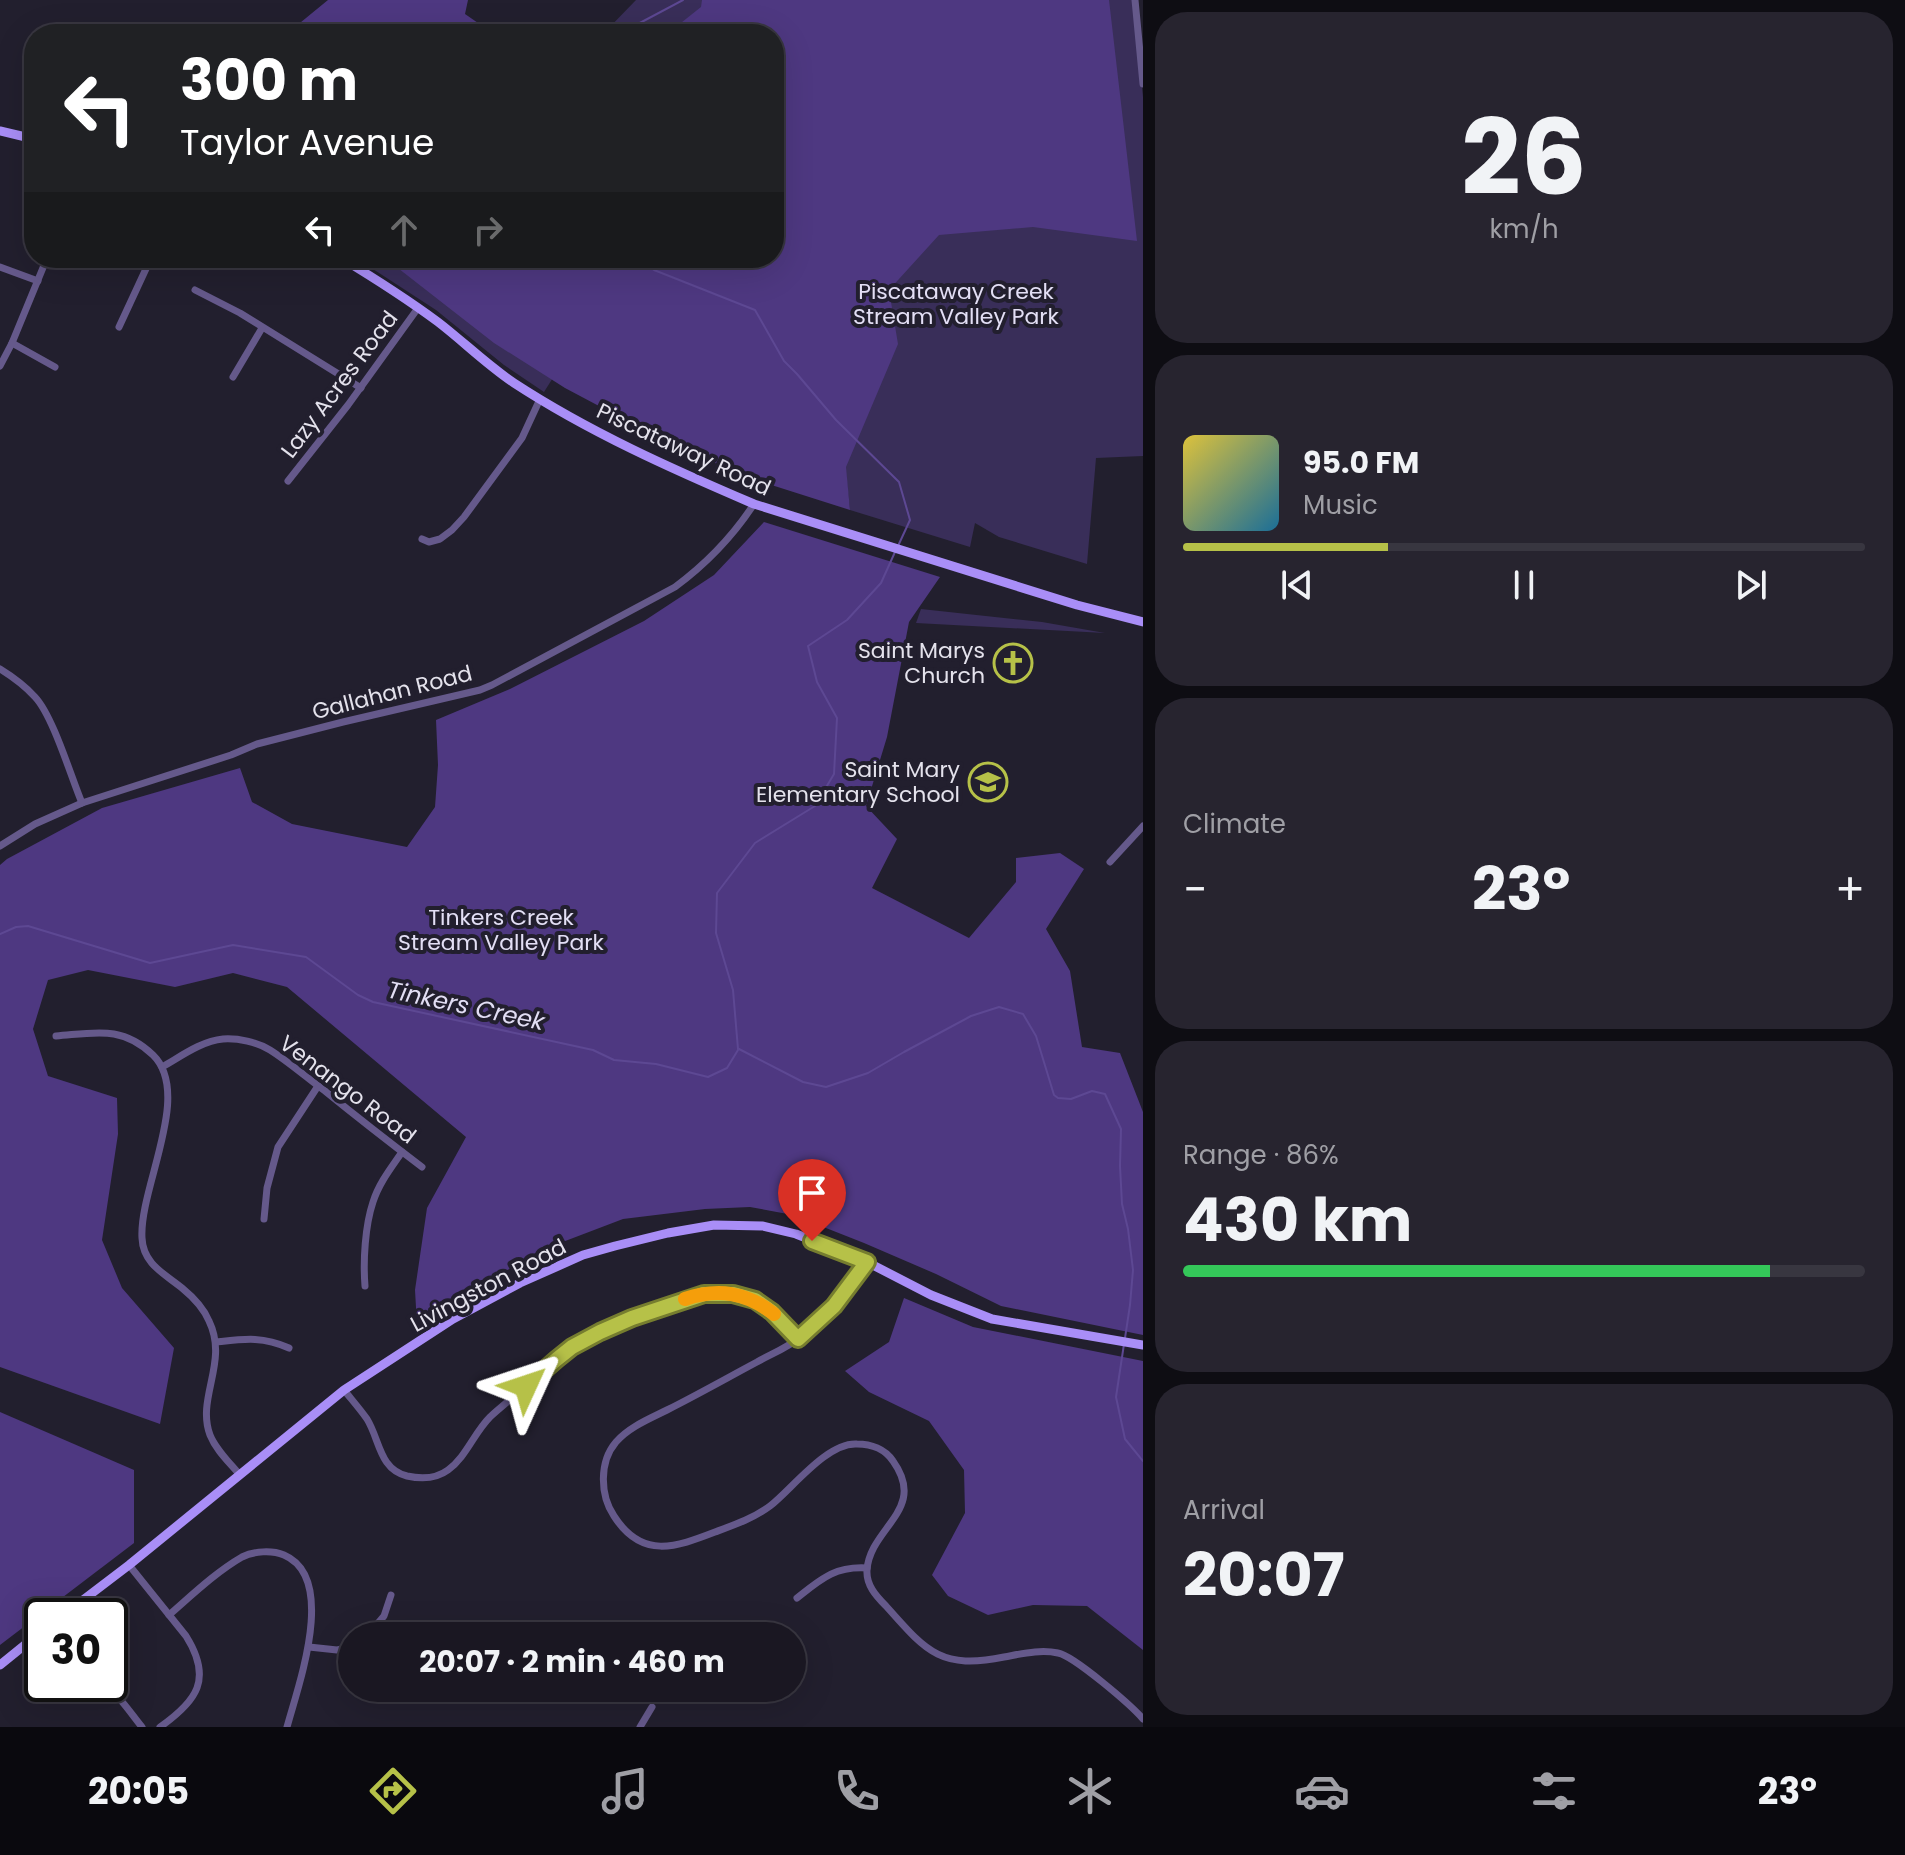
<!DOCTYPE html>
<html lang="en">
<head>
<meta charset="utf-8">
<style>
  :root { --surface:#1a1722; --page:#27242f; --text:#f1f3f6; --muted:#9f9fa5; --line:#383640; --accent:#b6c148 }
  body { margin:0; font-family:Poppins,sans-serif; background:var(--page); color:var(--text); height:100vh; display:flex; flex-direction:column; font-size:30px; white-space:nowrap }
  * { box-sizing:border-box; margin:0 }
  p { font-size:26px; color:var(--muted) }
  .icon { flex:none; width:44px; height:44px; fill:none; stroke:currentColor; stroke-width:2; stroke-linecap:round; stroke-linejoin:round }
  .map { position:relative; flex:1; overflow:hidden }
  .panel { display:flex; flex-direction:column; gap:12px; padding:12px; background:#0e0d13; width:762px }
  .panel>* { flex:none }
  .guide { position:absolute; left:24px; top:24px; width:760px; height:244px; border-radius:32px; box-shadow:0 8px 32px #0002,0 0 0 2px var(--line); background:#202124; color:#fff; overflow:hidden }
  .speed { position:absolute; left:24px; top:1598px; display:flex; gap:16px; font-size:40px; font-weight:700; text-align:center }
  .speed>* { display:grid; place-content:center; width:104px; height:104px; border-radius:50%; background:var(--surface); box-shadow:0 8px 32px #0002,0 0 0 2px var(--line); line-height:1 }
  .speed .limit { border:4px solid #111; border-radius:12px; background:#fff; color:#111 }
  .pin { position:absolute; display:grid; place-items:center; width:68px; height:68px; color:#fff; margin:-82px -34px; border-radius:50% 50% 50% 0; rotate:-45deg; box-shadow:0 0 8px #0007 }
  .pin .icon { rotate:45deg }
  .me { position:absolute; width:88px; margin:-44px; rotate:48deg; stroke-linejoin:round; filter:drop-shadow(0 0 6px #0008) }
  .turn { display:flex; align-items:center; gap:28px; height:168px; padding:0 24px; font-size:36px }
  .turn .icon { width:104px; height:104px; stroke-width:2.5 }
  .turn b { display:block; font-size:56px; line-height:68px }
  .lanes { display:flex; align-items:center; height:76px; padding:0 24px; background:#0003; justify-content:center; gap:40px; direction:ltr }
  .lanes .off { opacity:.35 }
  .big { font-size:60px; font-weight:700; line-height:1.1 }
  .panel .tile { flex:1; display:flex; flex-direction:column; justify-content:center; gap:12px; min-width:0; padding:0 28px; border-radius:32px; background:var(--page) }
  .panel .dial { align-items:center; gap:0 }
  .dial b { font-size:104px; line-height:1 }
  .song { display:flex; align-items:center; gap:24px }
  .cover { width:96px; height:96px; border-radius:12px; background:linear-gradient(135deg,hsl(50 70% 55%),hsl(200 70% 35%)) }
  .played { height:8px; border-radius:4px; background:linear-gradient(90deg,var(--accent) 30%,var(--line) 30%) }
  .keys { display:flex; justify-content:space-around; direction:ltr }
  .heat { display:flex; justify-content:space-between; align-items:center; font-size:44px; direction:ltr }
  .charge { height:12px; border-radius:6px; background:linear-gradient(90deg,#34c759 86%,var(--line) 0) }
  .trip { position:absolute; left:338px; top:1622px; width:468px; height:80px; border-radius:40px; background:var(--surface); box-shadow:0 8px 32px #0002,0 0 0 2px var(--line); font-weight:700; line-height:80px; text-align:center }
  .menu { display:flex; height:128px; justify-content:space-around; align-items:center; background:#0a090e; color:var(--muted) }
  .menu .icon { width:56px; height:56px }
  .menu .active { color:var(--accent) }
  .menu b { font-size:36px; color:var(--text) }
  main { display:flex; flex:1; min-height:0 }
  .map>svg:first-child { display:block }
  .green { fill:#392e59 }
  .forest { fill:#4e3881 }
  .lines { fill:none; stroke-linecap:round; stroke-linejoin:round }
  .stream { stroke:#5d4893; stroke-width:2 }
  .minor { stroke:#65598b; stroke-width:7 }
  .major { stroke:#a98ef7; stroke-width:9 }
  .route-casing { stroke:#767d2f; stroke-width:20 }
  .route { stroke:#b6c148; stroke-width:14 }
  .slow { stroke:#f59e0b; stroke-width:14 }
  .labels { text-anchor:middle; stroke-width:8; stroke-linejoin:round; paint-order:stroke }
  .park-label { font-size:22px; fill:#e3dff5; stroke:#221f2e }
  .street-label { font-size:22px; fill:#e4e2ec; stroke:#221f2e }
  .poi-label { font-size:22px; fill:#e4e2ec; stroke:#221f2e; text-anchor:end }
  .water-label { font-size:24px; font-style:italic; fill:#e2def4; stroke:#221f2e }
</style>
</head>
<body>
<main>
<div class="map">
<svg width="1143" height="1727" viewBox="0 0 1143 1727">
  <rect width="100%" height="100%" fill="#221f2e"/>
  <g class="green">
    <polygon points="636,0 1133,0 1143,97 1143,456 1096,458 1087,564 999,537 975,523 970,547 850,510 846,474 561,365 544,392 504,365 436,310 356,258 774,258 774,34 603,34"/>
    <polygon points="921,609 1042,622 1105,633 916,623"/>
  </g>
  <g class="forest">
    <polygon points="328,0 468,0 465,14 494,34 279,34 295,27"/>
    <polygon points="702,0 1109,0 1137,241 1033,227 939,235 889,290 898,344 846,467 850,510 749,478 663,440 565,388 494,343 385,258 774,258 774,34 667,34 701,7"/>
    <polygon points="764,522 940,577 909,622 887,737 866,806 897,839 872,888 969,938 1016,882 1016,858 1060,853 1084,869 1046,929 1070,971 1082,1047 1120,1053 1143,1112 1143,1335 1001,1306 936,1274 864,1243 793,1215 750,1207 705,1209 623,1219 539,1251 417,1325 415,1290 427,1208 466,1137 287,987 233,973 175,987 88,970 48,980 33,1029 48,1076 117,1098 118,1134 102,1240 122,1288 174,1348 160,1424 0,1367 0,865 7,859 102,808 240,768 252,802 292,824 407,847 435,807 438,765 436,720 510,689 644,621 714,575"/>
    <polygon points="904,1298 973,1327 1143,1361 1143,1650 1087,1606 1033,1605 988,1615 948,1596 932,1575 965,1513 964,1470 929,1421 869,1392 845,1371 889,1342"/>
    <polygon points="0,1412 134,1470 134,1543 0,1645"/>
  </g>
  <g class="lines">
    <g class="stream">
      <polyline points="604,34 636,25 683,0"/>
      <polyline points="635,258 654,270 755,310 784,361 797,374 836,420 899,482 910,520 898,546"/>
      <polyline points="0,934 16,927 28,926 150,963 233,945 306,957 358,995 373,1002 593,1050 614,1060 656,1064 708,1077 727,1068 738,1050"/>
      <polyline points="738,1049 733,990 716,933 717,893 755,843 815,806 834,774 837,718 817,682 808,646 847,620 881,583 895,552"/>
      <polyline points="739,1049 803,1082 826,1087 868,1073 904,1052 971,1016 999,1007 1023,1014 1036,1036 1054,1095 1058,1098 1071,1099 1092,1091 1105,1094 1121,1129 1120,1166 1122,1204 1128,1229 1133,1270 1130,1305 1125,1338"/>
      <polyline points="1124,1344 1116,1397 1125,1439 1143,1461"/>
    </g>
    <g class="minor">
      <polyline points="1135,0 1143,84"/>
      <polyline points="0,267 38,281"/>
      <polyline points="195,290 240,313 361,388"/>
      <polyline points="119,327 151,258"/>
      <polyline points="12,343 55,367"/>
      <polyline points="0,366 12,343 47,258"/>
      <polyline points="233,377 262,328"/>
      <polyline points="288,481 348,405 418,308"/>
      <polyline points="422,539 429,542 440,539 452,530 464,517 522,438 540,399"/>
      <path d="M0 669C13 677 25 686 35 697 53 716 71 777 82 803"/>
      <path d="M0 846 35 824 82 803 231 755 257 744 343 722 480 690 492 685 675 587C706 564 733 536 754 504"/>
      <polyline points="1110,862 1143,826"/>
      <path d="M56 1036C95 1033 122 1025 153 1055 193 1094 139 1188 142 1238 143 1264 165 1274 182 1288 193 1297 204 1309 209 1321 229 1362 196 1398 210 1435 216 1450 229 1462 239 1474"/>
      <path d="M162 1067C180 1057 201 1041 223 1039 238 1038 257 1042 270 1050 289 1062 307 1078 325 1091 357 1117 389 1142 422 1167"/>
      <polyline points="264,1219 267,1188 278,1147 318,1086"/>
      <path d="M867 1262C848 1289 827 1318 799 1338 787 1348 771 1354 757 1362 727 1378 697 1395 667 1410 649 1419 629 1427 616 1442 599 1462 600 1495 614 1516 642 1560 676 1547 715 1532 734 1525 754 1518 770 1506 792 1489 827 1442 857 1444 871 1444 885 1449 893 1461 928 1510 870 1527 867 1570 866 1585 876 1596 886 1606 926 1651 940 1670 1004 1657 1021 1654 1040 1649 1058 1653 1074 1656 1131 1705 1143 1719"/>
      <path d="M365 1286C363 1261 365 1226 373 1202 379 1183 391 1168 402 1152"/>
      <path d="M216 1342C244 1339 262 1336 289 1348"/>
      <path d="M344 1390C352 1400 360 1409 367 1419 380 1440 379 1469 407 1476 421 1479 436 1479 448 1470 466 1457 474 1433 490 1417 502 1406 515 1396 527 1385 542 1372 557 1357 574 1346 602 1329 633 1318 664 1307 691 1297 717 1288 747 1297 768 1303 784 1324 798 1339"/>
      <path d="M129 1565 186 1636C213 1679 197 1701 160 1727"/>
      <path d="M797 1598C821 1579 835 1566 867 1568"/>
      <path d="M169 1615C192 1595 216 1572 242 1557 254 1551 272 1550 284 1555 338 1578 298 1686 287 1727"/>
      <polyline points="367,1636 384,1616 391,1595"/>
      <polyline points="309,1647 337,1650 352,1647"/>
      <path d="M99 1684C117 1690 130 1713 142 1727"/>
      <polyline points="640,1727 652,1707"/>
    </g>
    <g class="major">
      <polyline points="0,131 34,139"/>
      <path d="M341 258C374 278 407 299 438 322 464 342 487 365 514 383 589 432 672 469 754 504L1077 605 1143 622"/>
      <polyline points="62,1616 129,1565 344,1390 453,1319 520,1283 583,1255 615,1246 668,1233 714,1225 763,1226 796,1234 867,1262 931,1295 992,1319 1143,1345"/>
      <polyline points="0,1665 42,1631"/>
    </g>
  </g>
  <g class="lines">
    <g class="route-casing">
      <polyline id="route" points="526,1386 557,1359 572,1347 600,1332 632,1318 704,1294 733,1294 755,1300 772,1312 798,1339 834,1306 867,1262 812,1241"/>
    </g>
    <use href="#route" class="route"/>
    <path class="slow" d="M685 1299C718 1288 746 1292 774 1314"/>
  </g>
  <defs>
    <g id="church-ring" transform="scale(2)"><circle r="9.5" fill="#221f2e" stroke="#b6c148" stroke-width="1.5"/><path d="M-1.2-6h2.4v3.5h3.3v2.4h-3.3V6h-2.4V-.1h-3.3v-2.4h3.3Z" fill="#b6c148"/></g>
    <g id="school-ring" transform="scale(2)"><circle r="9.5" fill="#221f2e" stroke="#b6c148" stroke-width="1.5"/><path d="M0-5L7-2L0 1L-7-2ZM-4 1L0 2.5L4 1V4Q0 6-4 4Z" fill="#b6c148"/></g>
  </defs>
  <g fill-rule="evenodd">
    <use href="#church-ring" x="1013" y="663"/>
    <use href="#school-ring" x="988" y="782"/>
  </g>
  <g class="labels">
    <g class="park-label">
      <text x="956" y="299">Piscataway Creek<tspan x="956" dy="25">Stream Valley Park</tspan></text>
      <text x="501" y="925">Tinkers Creek<tspan x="501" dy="25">Stream Valley Park</tspan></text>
    </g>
    <g class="street-label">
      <text transform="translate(339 384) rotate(-53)" y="8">Lazy Acres Road</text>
      <text transform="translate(684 449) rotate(25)" y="8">Piscataway Road</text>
      <text transform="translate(392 692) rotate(-14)" y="8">Gallahan Road</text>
      <text transform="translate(348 1089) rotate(37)" y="8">Venango Road</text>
      <text transform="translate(488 1285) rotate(-28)" y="8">Livingston Road</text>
    </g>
    <g class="poi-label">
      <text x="985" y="658">Saint Marys<tspan x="985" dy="25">Church</tspan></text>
      <text x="960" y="777">Saint Mary<tspan x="960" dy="25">Elementary School</tspan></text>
    </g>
    <g class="water-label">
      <text transform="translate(466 1006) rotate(12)" y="8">Tinkers Creek</text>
    </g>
  </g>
</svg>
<div class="speed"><div class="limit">30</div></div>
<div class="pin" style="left:812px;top:1241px;background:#d93025"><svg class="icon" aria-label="arrive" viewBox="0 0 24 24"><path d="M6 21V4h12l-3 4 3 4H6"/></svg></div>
<svg class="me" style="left:526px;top:1386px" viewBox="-20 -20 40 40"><path d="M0-17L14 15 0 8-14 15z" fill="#b6c148" stroke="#fff" stroke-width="4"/></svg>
<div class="trip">20:07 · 2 min · 460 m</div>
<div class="guide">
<div class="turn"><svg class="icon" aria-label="left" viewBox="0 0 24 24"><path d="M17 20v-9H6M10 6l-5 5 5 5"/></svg><div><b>300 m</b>Taylor Avenue</div></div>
<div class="lanes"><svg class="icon" aria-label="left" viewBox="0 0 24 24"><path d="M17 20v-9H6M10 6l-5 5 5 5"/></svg><svg class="icon off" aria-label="ahead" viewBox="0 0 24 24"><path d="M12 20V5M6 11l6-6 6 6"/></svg><svg class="icon off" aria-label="right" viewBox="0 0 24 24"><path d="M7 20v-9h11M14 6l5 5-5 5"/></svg></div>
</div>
</div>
<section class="panel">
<div class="tile dial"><b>26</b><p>km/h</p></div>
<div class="tile">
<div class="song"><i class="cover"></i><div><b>95.0 FM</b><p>Music</p></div></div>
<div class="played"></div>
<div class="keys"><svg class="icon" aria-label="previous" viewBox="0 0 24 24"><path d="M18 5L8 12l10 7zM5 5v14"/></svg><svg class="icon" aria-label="pause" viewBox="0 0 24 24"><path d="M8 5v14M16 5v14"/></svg><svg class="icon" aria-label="next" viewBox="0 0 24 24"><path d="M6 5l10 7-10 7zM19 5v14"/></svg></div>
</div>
<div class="tile"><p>Climate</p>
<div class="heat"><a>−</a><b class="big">23°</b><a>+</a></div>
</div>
<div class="tile"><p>Range · 86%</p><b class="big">430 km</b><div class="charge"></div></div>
<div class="tile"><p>Arrival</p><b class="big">20:07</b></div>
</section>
</main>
<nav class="menu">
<b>20:05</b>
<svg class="icon active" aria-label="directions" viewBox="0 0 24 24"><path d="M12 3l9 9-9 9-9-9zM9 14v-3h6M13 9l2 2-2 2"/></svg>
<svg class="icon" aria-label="music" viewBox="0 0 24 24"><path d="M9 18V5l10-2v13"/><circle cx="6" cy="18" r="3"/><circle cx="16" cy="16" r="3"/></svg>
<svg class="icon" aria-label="phone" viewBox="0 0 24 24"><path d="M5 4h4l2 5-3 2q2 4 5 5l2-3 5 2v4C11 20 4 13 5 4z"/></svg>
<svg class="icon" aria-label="climate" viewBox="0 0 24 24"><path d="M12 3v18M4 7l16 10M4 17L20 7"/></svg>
<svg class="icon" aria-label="car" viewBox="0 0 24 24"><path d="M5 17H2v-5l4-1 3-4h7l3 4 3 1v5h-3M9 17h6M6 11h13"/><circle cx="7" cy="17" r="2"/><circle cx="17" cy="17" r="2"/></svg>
<svg class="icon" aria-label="filters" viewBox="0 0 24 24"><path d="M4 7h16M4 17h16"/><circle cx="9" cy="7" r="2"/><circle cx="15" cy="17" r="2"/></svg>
<b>23°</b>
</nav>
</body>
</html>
